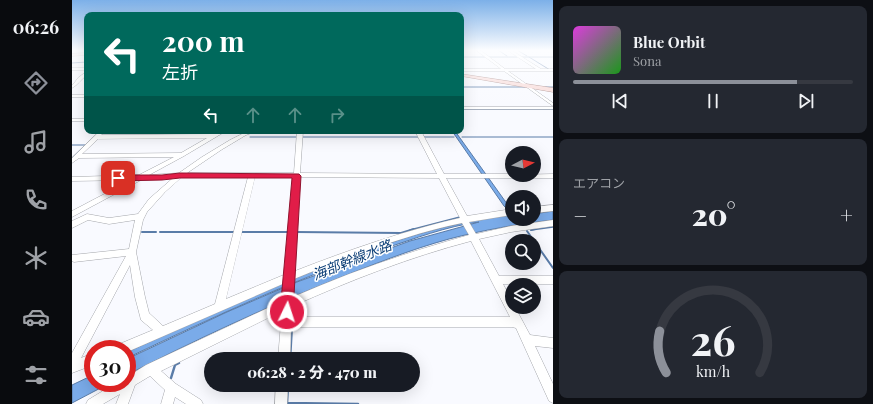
<!DOCTYPE html>
<html lang="ja">
<head>
<meta charset="utf-8">
<style>
  :root { --surface:#171b24; --page:#242831; --text:#f1f3f6; --muted:#9ea1a6; --line:#363941; --accent:#8c9099 }
  body { margin:0; font-family:"Playfair Display","Noto Sans JP",serif; background:var(--page); color:var(--text); height:100vh; display:flex; flex-direction:column; font-size:15px; white-space:nowrap }
  * { box-sizing:border-box; margin:0 }
  p { font-size:13px; color:var(--muted) }
  .icon { flex:none; width:22px; height:22px; fill:none; stroke:currentColor; stroke-width:2; stroke-linecap:round; stroke-linejoin:round }
  .map { position:relative; flex:1; overflow:hidden }
  .panel { display:flex; flex-direction:column; gap:6px; padding:6px; background:#0d0f14; width:320px }
  .panel>* { flex:none }
  .top-card { position:absolute; left:12px; top:12px; width:380px; height:122px; border-radius:8px; box-shadow:0 4px 16px #0002; background:#00695c; color:#fff; overflow:hidden }
  .needle { width:26px; rotate:83deg }
  .tools { position:absolute; left:433px; top:146px; display:grid; gap:8px }
  .tools a { display:grid; place-items:center; width:36px; height:36px; border-radius:50%; background:var(--surface); box-shadow:0 4px 16px #0002; font-size:20px }
  .speed { position:absolute; left:12px; top:340px; display:flex; gap:8px; font-size:20px; font-weight:700; text-align:center }
  .speed>* { display:grid; place-content:center; width:52px; height:52px; border-radius:50%; background:var(--surface); box-shadow:0 4px 16px #0002; line-height:1 }
  .speed .limit { border:6px solid #d22; background:#fff; color:#111 }
  .pin { position:absolute; display:grid; place-items:center; width:34px; height:34px; color:#fff; margin:-17px; border-radius:8px; box-shadow:0 2px 6px #0006 }
  .me { position:absolute; width:44px; margin:-22px; rotate:4deg; stroke-linejoin:round; filter:drop-shadow(0 0 3px #0008) }
  .turn { display:flex; align-items:center; gap:14px; height:84px; padding:0 12px; font-size:18px }
  .turn .icon { width:52px; height:52px; stroke-width:2.5 }
  .turn b { display:block; font-size:28px; line-height:34px }
  .lanes { display:flex; align-items:center; height:38px; padding:0 12px; background:#0003; justify-content:center; gap:20px; direction:ltr }
  .lanes .off { opacity:.35 }
  .big { font-size:30px; font-weight:800; line-height:1.1 }
  .panel .widget { flex:1; display:flex; flex-direction:column; justify-content:center; gap:6px; min-width:0; padding:0 14px; border-radius:8px; background:var(--page) }
  .panel .dial { align-items:center; gap:0 }
  .dial svg { height:104px; overflow:visible; fill:none; stroke:var(--line); stroke-width:7; stroke-linecap:round; text-anchor:middle }
  .dial text { fill:var(--text); stroke:none }
  .song { display:flex; align-items:center; gap:12px }
  .cover { width:48px; height:48px; border-radius:6px; background:linear-gradient(135deg,hsl(300 70% 55%),hsl(120 70% 35%)) }
  .played { height:4px; border-radius:2px; background:linear-gradient(90deg,var(--accent) 80%,var(--line) 80%) }
  .keys { display:flex; justify-content:space-around; direction:ltr }
  .heat { display:flex; justify-content:space-between; align-items:center; font-size:22px; direction:ltr }
  .trip { position:absolute; left:132px; top:352px; width:216px; height:40px; border-radius:20px; background:var(--surface); box-shadow:0 4px 16px #0002; font-weight:800; line-height:40px; text-align:center }
  main { display:flex; flex:1; min-height:0 }
  .tabs { display:flex; flex-direction:column; width:72px; justify-content:space-around; align-items:center; background:#090b0e; color:var(--muted) }
  .tabs .icon { width:28px; height:28px }
  .tabs .selected { color:var(--accent) }
  .tabs b { font-size:18px; color:var(--text) }
  .map>svg:first-child { display:block }
  .water { fill:#7aabe9; stroke:#5a7ca8 }
  .lines { fill:none; stroke-linecap:round; stroke-linejoin:round }
  .stream-far3 { stroke:#5a7ca8; stroke-width:1 }
  .stream-far2 { stroke:#5a7ca8; stroke-width:1.5 }
  .stream-far1 { stroke:#5a7ca8; stroke-width:2 }
  .stream { stroke:#5a7ca8; stroke-width:2.5 }
  .minor-casing { stroke:#a4a6ab; stroke-width:1 }
  .major-casing { stroke:#a4827f; stroke-width:1 }
  .minor { fill:#fff; fill-rule:evenodd }
  .major { fill:#f9d9d6; fill-rule:evenodd }
  .route { fill:#e11d48; stroke:#92132f }
  .labels { text-anchor:middle; stroke-width:3; stroke-linejoin:round; paint-order:stroke }
  .near-water-label { font-size:14px; font-style:italic; fill:#0d3f77; stroke:#fff }
</style>
</head>
<body>
<main>
<nav class="tabs">
<b>06:26</b>
<svg class="icon selected" aria-label="directions" viewBox="0 0 24 24"><path d="M12 3l9 9-9 9-9-9zM9 14v-3h6M13 9l2 2-2 2"/></svg>
<svg class="icon" aria-label="music" viewBox="0 0 24 24"><path d="M9 18V5l10-2v13"/><circle cx="6" cy="18" r="3"/><circle cx="16" cy="16" r="3"/></svg>
<svg class="icon" aria-label="phone" viewBox="0 0 24 24"><path d="M5 4h4l2 5-3 2q2 4 5 5l2-3 5 2v4C11 20 4 13 5 4z"/></svg>
<svg class="icon" aria-label="climate" viewBox="0 0 24 24"><path d="M12 3v18M4 7l16 10M4 17L20 7"/></svg>
<svg class="icon" aria-label="car" viewBox="0 0 24 24"><path d="M5 17H2v-5l4-1 3-4h7l3 4 3 1v5h-3M9 17h6M6 11h13"/><circle cx="7" cy="17" r="2"/><circle cx="17" cy="17" r="2"/></svg>
<svg class="icon" aria-label="filters" viewBox="0 0 24 24"><path d="M4 7h16M4 17h16"/><circle cx="9" cy="7" r="2"/><circle cx="15" cy="17" r="2"/></svg>
</nav>
<div class="map">
<svg width="481" height="404" viewBox="0 0 481 404">
  <rect width="100%" height="100%" fill="#f9faff"/>
  <g class="water">
    <polygon points="380,131 383,131 438,208 434,208 432,206"/>
    <path d="M481 211V220C446 224 411 230 377 239 337 250 300 265 262 280 192 308 123 340 55 375V359L155 312 225 282 338 241 407 222C375 226 342 239 311 249 223 279 139 318 55 358V352C147 311 238 268 333 238 368 227 404 220 440 213V219H462V214Z"/>
    <polygon points="21,375 21,383 38,383 0,403 0,385"/>
  </g>
  <g class="lines">
    <g class="stream-far3">
      <polyline points="426,50 435,56"/>
      <polyline points="445,50 455,56"/>
      <polyline points="389,57 413,57"/>
      <polyline points="416,57 445,57"/>
      <polyline points="449,57 481,57"/>
      <polyline points="457,57 478,70"/>
      <polyline points="0,63 15,62"/>
      <polyline points="389,87 453,87"/>
      <polyline points="473,87 481,87"/>
      <polyline points="389,109 481,109"/>
      <polyline points="178,137 224,137"/>
      <polyline points="229,137 347,137"/>
      <polyline points="351,137 382,137"/>
      <polyline points="390,137 481,137"/>
      <polyline points="0,145 13,145"/>
      <polyline points="0,158 11,147"/>
    </g>
    <g class="stream-far2">
      <polyline points="338,230 388,217"/>
      <polyline points="459,230 481,227"/>
    </g>
    <g class="stream-far1">
      <polyline points="459,230 463,229"/>
      <polyline points="455,231 481,268"/>
      <polyline points="70,232 84,232"/>
      <polyline points="88,232 163,232"/>
      <polyline points="169,232 218,232"/>
      <polyline points="224,232 329,233 342,229"/>
    </g>
    <g class="stream">
      <polyline points="220,318 221,309"/>
      <polyline points="218,359 220,325"/>
      <polyline points="99,378 103,365 107,363"/>
      <polyline points="216,385 215,403 286,404"/>
    </g>
    <g class="minor-casing">
      <g id="minor">
        <polygon points="404,50 408,50 433,69 464,69 435,50 439,50 469,69 481,69 481,71 436,71 481,103 481,106 432,71 389,71 389,69 429,69"/>
        <rect x="0" y="68" width="15" height="2"/>
        <path d="M14 72H15V75C9 79 6 85 0 88V85L3 82 6 78Z"/>
        <rect x="0" y="95" width="15" height="2"/>
        <rect x="389" y="107" width="92" height="2"/>
        <rect x="0" y="119" width="15" height="2"/>
        <path d="M28 131H34L29 135 141 134 147 131H154L112 156 77 175 107 173 130 157 158 140 172 133 177 131H185L174 135 149 150 115 173H222L225 131H231L228 173 365 174 343 131H349L372 174H440V175L481 174V178H374L395 216 440 209V215L397 222 404 234 439 226 481 220V226L439 232 407 239 427 276H481V284H431L440 301V307H443L458 335 481 338V348L463 346 481 384V403L477 401 444 328 440 327H219L218 359H206L210 311 89 371 104 384 129 400 131 404H114L103 397 101 404H89L93 390 78 376 63 385 56 404H44L48 394 31 404H14L16 400 44 383H55V377L74 365 211 301 213 283 55 352V349H44L45 345 81 330 69 320 68 316 63 297 58 265 9 358 21 353V365L0 373V353L54 256 2 262 0 261V255L57 249 63 220 37 224 16 220 0 228V221L15 214 37 218 66 214 77 199 101 178 69 180 0 217V211L59 180 0 181V177L67 175 102 157 7 158 0 163V158ZM135 138 109 153 10 154 26 139ZM110 177H176L143 304 91 326 77 313 73 297 64 252 71 220 75 212 93 192ZM183 177H222L214 274 154 299ZM228 177 367 178 388 218C331 231 277 250 223 271ZM390 223 397 235C336 252 278 272 221 297L222 279C277 257 332 235 390 223ZM399 241 438 317H220L221 306C279 280 338 257 399 241Z"/>
        <polygon points="481,205 481,211 462,213 462,207"/>
        <polygon points="204,385 216,385 215,404 203,404"/>
      </g>
    </g>
    <g class="major-casing">
      <g id="major">
        <polygon points="15,53 15,55 0,56 0,54"/>
        <polygon points="389,74 481,88 481,92 389,76"/>
      </g>
    </g>
    <use href="#minor" class="minor"/>
    <use href="#major" class="major"/>
  </g>
  <linearGradient id="sky" x2="0" y2="1"><stop stop-color="#7cb0e8"/><stop offset="0.47" stop-color="#fcfdff"/><stop offset="1" stop-color="#fcfdff" stop-opacity="0"/></linearGradient>
  <rect width="481" height="107" fill="url(#sky)"/>
  <polygon class="route" points="108,173 227,174 229,176 221,312 219,317 215,319 210,317 208,312 220,178 108,178 90,180 46,181 42,178 46,175 90,175"/>
  <g class="labels">
    <g class="near-water-label">
      <text transform="translate(280 260) rotate(-22)" y="5">海部幹線水路</text>
    </g>
  </g>
</svg>
<div class="tools">
<a><svg class="needle" viewBox="-14 -14 28 28"><path d="M0-13l5 13h-10z" fill="#e53935"/><path d="M0 13l5-13h-10z" fill="#9ea1a6"/></svg></a>
<a><svg class="icon" aria-label="sound" viewBox="0 0 24 24"><path d="M4 9h4l5-4v14l-5-4H4zM17 9q2 3 0 6"/></svg></a>
<a><svg class="icon" aria-label="search" viewBox="0 0 24 24"><circle cx="10" cy="10" r="6"/><path d="M15 15l6 6"/></svg></a>
<a><svg class="icon" aria-label="layers" viewBox="0 0 24 24"><path d="M12 4l9 5-9 5-9-5zM3 14l9 5 9-5"/></svg></a>
</div>
<div class="speed"><div class="limit">30</div></div>
<div class="pin" style="left:46px;top:178px;background:#d93025"><svg class="icon" aria-label="arrive" viewBox="0 0 24 24"><path d="M6 21V4h12l-3 4 3 4H6"/></svg></div>
<svg class="me" style="left:215px;top:312px" viewBox="-20 -20 40 40"><circle r="17" fill="#e11d48" stroke="#fff" stroke-width="3"/><path d="M0-11L8 9 0 5-8 9z" fill="#fff"/></svg>
<div class="trip">06:28 · 2 分 · 470 m</div>
<div class="top-card">
<div class="turn"><svg class="icon" aria-label="left" viewBox="0 0 24 24"><path d="M17 20v-9H6M10 6l-5 5 5 5"/></svg><div><b>200 m</b>左折</div></div>
<div class="lanes"><svg class="icon" aria-label="left" viewBox="0 0 24 24"><path d="M17 20v-9H6M10 6l-5 5 5 5"/></svg><svg class="icon off" aria-label="ahead" viewBox="0 0 24 24"><path d="M12 20V5M6 11l6-6 6 6"/></svg><svg class="icon off" aria-label="ahead" viewBox="0 0 24 24"><path d="M12 20V5M6 11l6-6 6 6"/></svg><svg class="icon off" aria-label="right" viewBox="0 0 24 24"><path d="M7 20v-9h11M14 6l5 5-5 5"/></svg></div>
</div>
</div>
<section class="panel">
<div class="widget">
<div class="song"><i class="cover"></i><div><b>Blue Orbit</b><p>Sona</p></div></div>
<div class="played"></div>
<div class="keys"><svg class="icon" aria-label="previous" viewBox="0 0 24 24"><path d="M18 5L8 12l10 7zM5 5v14"/></svg><svg class="icon" aria-label="pause" viewBox="0 0 24 24"><path d="M8 5v14M16 5v14"/></svg><svg class="icon" aria-label="next" viewBox="0 0 24 24"><path d="M6 5l10 7-10 7zM19 5v14"/></svg></div>
</div>
<div class="widget"><p>エアコン</p>
<div class="heat"><a>−</a><b class="big">20°</b><a>+</a></div>
</div>
<div class="widget dial"><svg viewBox="0 0 100 80">
<path d="M14 69A42 42 0 1 1 86 69"/>
<path d="M14 69A42 42 0 0 1 9 37" stroke="#8c9099"/>
<text x="50" y="56" font-size="32" font-weight="700">26</text>
<text x="50" y="72" font-size="11">km/h</text>
</svg></div>
</section>
</main>
</body>
</html>
